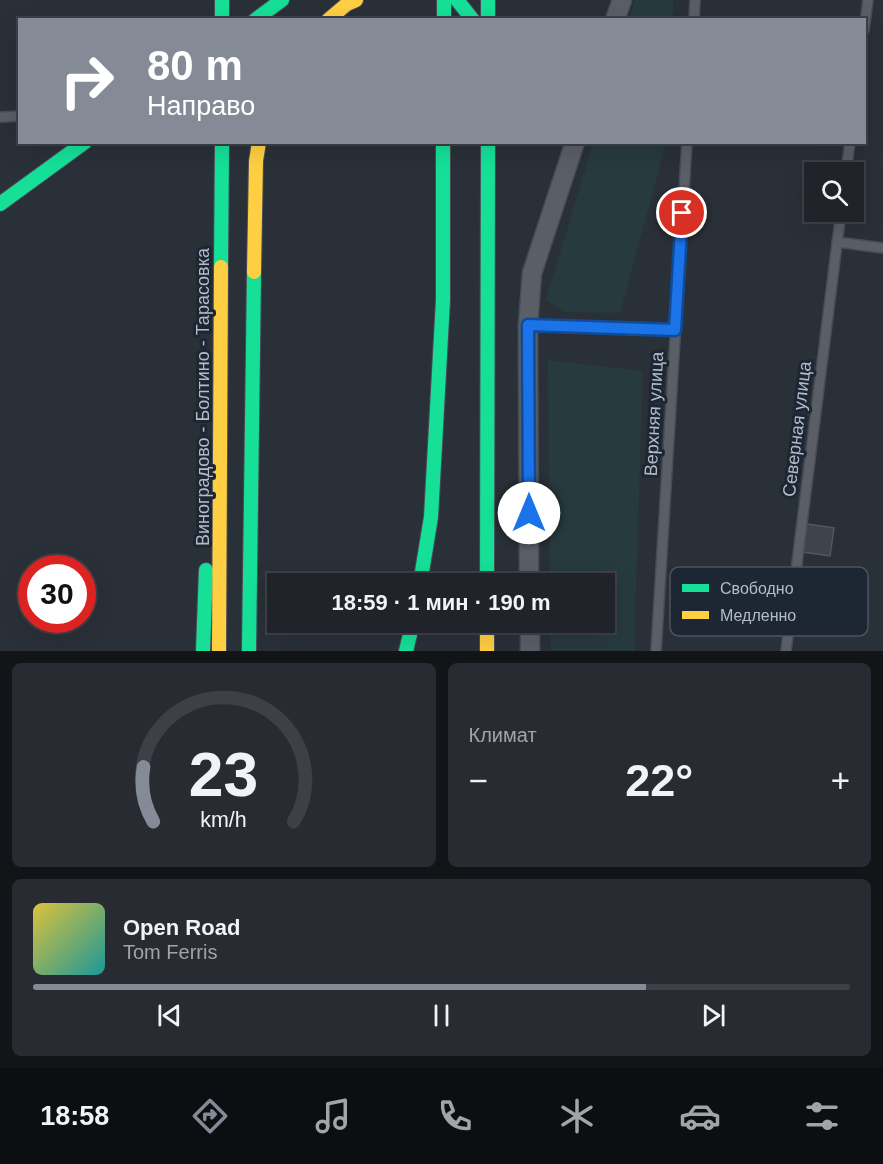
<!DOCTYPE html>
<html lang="ru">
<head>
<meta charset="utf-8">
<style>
  :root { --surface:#20242a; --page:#282c32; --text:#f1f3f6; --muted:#a2a4a8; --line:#3d4147; --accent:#848b96 }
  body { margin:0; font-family:Arial,sans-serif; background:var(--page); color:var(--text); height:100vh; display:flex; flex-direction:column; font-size:22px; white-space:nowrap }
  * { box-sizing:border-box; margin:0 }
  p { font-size:20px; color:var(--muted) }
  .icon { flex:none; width:33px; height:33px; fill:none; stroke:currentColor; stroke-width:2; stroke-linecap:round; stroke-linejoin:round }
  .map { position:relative; height:651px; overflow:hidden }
  .panel { display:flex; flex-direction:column; gap:12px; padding:12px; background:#121417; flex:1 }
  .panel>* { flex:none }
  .top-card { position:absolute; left:18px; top:18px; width:848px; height:126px; border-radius:0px; box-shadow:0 6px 24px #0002,0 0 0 2px var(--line); background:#848b96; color:#fff; overflow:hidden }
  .buttons { position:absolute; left:804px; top:162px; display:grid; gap:12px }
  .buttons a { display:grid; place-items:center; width:60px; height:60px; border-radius:0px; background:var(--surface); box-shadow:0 6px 24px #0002,0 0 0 2px var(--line); font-size:30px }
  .speed { position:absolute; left:18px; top:555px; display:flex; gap:12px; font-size:30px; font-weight:700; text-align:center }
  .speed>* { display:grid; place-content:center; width:78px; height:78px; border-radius:50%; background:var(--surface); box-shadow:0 6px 24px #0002,0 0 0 2px var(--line); line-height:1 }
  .speed .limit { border:9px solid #d22; background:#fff; color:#111 }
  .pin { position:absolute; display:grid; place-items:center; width:51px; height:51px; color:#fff; margin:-26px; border:3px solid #fff; border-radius:50%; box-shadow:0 2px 6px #0007 }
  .me { position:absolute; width:66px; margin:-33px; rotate:0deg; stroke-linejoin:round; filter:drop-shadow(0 0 4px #0008) }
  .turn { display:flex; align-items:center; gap:21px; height:126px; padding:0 30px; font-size:27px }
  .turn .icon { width:78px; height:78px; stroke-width:2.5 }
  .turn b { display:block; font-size:42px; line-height:51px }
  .big { font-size:45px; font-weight:700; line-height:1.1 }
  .panel .tile { flex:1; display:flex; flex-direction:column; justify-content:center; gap:9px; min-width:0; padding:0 21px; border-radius:9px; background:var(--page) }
  .panel .dial { align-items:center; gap:0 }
  .dial svg { height:156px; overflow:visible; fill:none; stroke:var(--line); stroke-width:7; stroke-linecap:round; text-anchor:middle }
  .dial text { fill:var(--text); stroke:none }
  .song { display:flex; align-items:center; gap:18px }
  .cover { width:72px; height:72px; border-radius:9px; background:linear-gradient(135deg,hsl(50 70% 55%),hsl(180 70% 35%)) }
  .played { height:6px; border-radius:3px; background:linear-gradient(90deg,var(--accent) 75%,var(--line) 75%) }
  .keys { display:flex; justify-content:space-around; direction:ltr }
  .heat { display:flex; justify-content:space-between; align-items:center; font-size:33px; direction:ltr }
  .panel .tiles { flex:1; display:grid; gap:12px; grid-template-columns:1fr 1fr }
  .tile:last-child { grid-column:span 2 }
  .trip { position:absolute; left:267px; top:573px; width:348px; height:60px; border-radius:0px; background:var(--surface); box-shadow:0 6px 24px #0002,0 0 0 2px var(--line); font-weight:700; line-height:60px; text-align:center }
  .tabs { display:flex; height:96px; justify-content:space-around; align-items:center; background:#0d0e11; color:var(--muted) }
  .tabs .icon { width:42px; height:42px }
  .tabs .selected { color:var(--accent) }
  .tabs b { font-size:27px; color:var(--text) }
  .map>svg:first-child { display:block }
  .green { fill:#273a3e }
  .building { fill:#3f444c; stroke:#52575f; stroke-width:1.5 }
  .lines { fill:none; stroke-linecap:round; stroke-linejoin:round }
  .lane-casing { stroke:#484c55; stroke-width:12 }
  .street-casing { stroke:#484c55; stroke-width:21 }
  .fast-casing { stroke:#484c55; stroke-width:16 }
  .slow-casing { stroke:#484c55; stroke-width:16 }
  .lane { stroke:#5a5e66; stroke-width:9 }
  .street { stroke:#5a5e66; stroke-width:18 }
  .fast { stroke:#16e098; stroke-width:14 }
  .slow { stroke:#ffcf43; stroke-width:14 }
  .route-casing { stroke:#114b97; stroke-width:15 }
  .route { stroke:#1a73e8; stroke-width:10 }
  .labels { text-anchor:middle; stroke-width:6; stroke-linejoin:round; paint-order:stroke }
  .street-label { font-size:18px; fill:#b4bcc9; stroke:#1d2633 }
  .key { fill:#1d2633; stroke:#4a5360; stroke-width:1.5 }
  .key-label { font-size:16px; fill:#b4bcc9 }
</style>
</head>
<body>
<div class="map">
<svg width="883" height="651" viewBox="0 0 883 651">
  <rect width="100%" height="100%" fill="#2a3038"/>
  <g class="green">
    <polygon points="635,0 674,0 672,19 629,19"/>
    <polygon points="593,143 664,143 663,155 620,313 564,312 546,300"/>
    <polygon points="548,360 643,371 634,651 551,651 551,623 604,622 604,584 550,583"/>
  </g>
  <polygon class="building" points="807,524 834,528 830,556 803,552"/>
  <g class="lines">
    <g class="lane-casing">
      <g id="lane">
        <polyline points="694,20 695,0"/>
        <polyline points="864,30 868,0"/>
        <polyline points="2,117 20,116"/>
        <polyline points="846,172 850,142"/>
        <polyline points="837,242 883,248"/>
        <polyline points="528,325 675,330"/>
        <polyline points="656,651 687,142"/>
        <polyline points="786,651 841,212"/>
      </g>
    </g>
    <g class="street-casing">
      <g id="street">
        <polyline points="615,20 622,0"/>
        <polyline points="529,584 528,325 532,273 575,142"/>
        <polyline points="530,622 530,651"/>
      </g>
    </g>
    <g class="fast-casing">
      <g id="fast">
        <polyline points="222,0 222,20"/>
        <polyline points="444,0 444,20"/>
        <polyline points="457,0 473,20"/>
        <polyline points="488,0 488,20"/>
        <polyline points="255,20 282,0"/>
        <polyline points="0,204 85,142"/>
        <polyline points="221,267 222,142"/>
        <polyline points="420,584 431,517 443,300 443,142"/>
        <polyline points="487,584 488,142"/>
        <polyline points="203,651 206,570"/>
        <polyline points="249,651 254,272"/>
        <polyline points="406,651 413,622"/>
      </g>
    </g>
    <g class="slow-casing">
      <g id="slow">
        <polyline points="328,20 347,4 356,0"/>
        <polyline points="254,272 256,161 259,142"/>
        <polyline points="487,622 487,651"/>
        <polyline points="219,651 221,267"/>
      </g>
    </g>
    <use href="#lane" class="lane"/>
    <use href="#street" class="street"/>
    <use href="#fast" class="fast"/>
    <use href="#slow" class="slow"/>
  </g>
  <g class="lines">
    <g class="route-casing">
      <polyline id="route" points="529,513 528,325 675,330 682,213"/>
    </g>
    <use href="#route" class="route"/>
  </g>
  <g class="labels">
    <g class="street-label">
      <text transform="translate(203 397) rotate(-90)" y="6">Виноградово - Болтино - Тарасовка</text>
      <text transform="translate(654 414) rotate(-87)" y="6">Верхняя улица</text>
      <text transform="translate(797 429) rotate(-83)" y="6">Северная улица</text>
    </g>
  </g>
  <rect x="670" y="567" width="198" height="69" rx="9" class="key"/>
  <rect x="682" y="584" width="27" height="8" fill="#16e098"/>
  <rect x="682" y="611" width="27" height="8" fill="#ffcf43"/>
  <g class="key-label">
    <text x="720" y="594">Свободно</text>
    <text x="720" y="621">Медленно</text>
  </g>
</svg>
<div class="buttons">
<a><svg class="icon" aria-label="search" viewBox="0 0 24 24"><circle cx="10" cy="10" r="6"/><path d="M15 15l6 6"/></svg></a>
</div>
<div class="speed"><div class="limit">30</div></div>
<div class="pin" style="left:682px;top:213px;background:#d93025"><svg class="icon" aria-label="arrive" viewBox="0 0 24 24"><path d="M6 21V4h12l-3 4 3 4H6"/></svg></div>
<svg class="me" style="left:529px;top:513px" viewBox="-20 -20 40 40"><circle r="19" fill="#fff"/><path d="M0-13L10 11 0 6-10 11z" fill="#1a73e8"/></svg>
<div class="trip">18:59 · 1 мин · 190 m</div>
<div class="top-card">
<div class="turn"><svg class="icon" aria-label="right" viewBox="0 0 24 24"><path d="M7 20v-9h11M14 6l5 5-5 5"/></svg><div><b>80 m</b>Направо</div></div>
</div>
</div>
<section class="panel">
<div class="tiles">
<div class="tile dial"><svg viewBox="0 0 100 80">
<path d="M14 69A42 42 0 1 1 86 69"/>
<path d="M14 69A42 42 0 0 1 9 41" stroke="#848b96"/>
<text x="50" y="56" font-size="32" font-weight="700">23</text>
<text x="50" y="72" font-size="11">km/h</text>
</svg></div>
<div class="tile"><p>Климат</p>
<div class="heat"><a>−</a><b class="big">22°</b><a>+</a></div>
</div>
<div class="tile">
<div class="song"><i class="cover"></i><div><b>Open Road</b><p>Tom Ferris</p></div></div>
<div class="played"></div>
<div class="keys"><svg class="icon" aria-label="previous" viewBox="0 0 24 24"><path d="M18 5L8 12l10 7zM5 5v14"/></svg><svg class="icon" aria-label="pause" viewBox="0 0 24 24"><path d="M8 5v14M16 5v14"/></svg><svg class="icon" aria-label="next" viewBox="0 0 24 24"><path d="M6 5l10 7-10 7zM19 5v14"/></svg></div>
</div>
</div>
</section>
<nav class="tabs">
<b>18:58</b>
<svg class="icon selected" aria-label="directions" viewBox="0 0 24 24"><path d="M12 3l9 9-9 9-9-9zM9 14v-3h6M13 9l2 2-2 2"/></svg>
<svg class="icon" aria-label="music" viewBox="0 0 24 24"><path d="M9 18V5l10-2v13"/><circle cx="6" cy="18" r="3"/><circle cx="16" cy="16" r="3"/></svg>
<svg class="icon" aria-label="phone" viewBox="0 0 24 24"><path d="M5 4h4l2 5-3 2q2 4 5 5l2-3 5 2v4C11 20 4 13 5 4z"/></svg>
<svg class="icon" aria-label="climate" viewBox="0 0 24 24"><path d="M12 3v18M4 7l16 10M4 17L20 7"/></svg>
<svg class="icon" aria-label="car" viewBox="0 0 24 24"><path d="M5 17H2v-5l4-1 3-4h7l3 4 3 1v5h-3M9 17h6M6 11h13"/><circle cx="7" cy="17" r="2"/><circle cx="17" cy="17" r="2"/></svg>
<svg class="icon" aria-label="filters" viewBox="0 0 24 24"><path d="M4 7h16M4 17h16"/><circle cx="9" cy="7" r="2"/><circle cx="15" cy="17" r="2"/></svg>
</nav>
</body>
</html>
